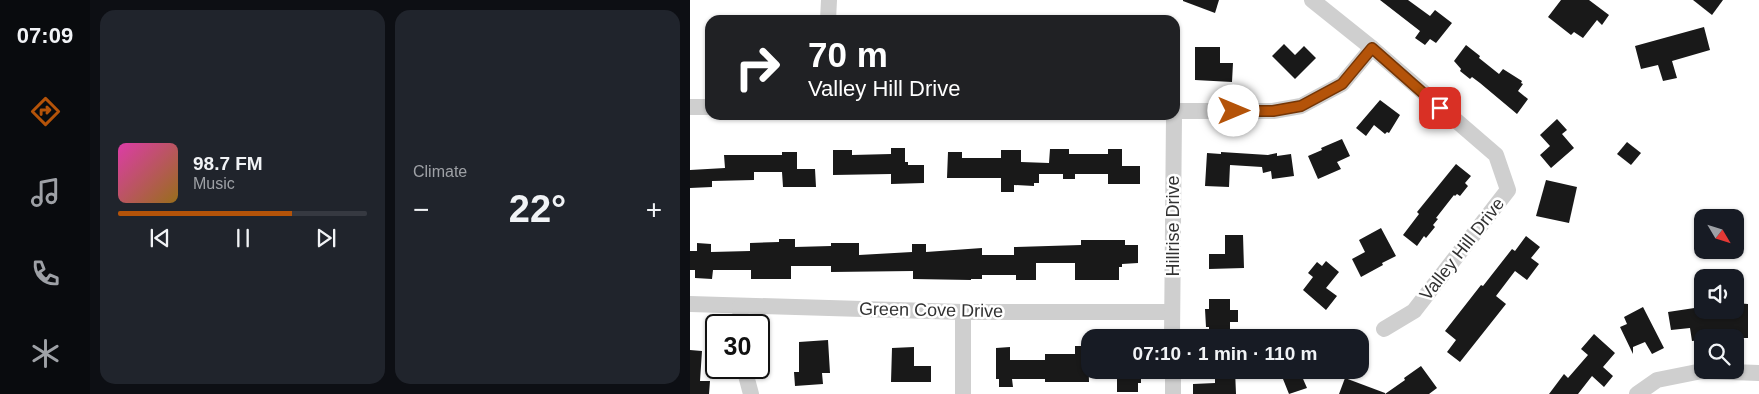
<!DOCTYPE html>
<html lang="en">
<head>
<meta charset="utf-8">
<style>
  :root { --surface:#171b24; --page:#20242c; --text:#f1f3f6; --muted:#9ea1a6; --line:#363941; --accent:#b45309 }
  body { margin:0; font-family:Arial,sans-serif; background:var(--page); color:var(--text); height:100vh; display:flex; flex-direction:column; font-size:19px; white-space:nowrap }
  * { box-sizing:border-box; margin:0 }
  p { font-size:16px; color:var(--muted) }
  .icon { flex:none; width:28px; height:28px; fill:none; stroke:currentColor; stroke-width:2; stroke-linecap:round; stroke-linejoin:round }
  .map { position:relative; flex:1; overflow:hidden }
  .drawer { display:flex; flex-direction:column; gap:10px; padding:10px; background:#0d0f14; width:600px }
  .drawer>* { flex:none }
  .top-card { position:absolute; left:15px; top:15px; width:475px; height:105px; border-radius:15px; box-shadow:0 1px 4px #0004; background:#202124; color:#fff; overflow:hidden }
  .needle { width:32px; rotate:128deg }
  .fabs { position:absolute; left:1004px; top:209px; display:grid; gap:10px }
  .fabs a { display:grid; place-items:center; width:50px; height:50px; border-radius:10px; background:var(--surface); box-shadow:0 1px 4px #0004; font-size:25px }
  .speed { position:absolute; left:15px; top:314px; display:flex; gap:10px; font-size:25px; font-weight:700; text-align:center }
  .speed>* { display:grid; place-content:center; width:65px; height:65px; border-radius:50%; background:var(--surface); box-shadow:0 1px 4px #0004; line-height:1 }
  .speed .limit { border:2px solid #111; border-radius:8px; background:#fff; color:#111 }
  .pin { position:absolute; display:grid; place-items:center; width:42px; height:42px; color:#fff; margin:-21px; border-radius:10px; box-shadow:0 2px 8px #0006 }
  .me { position:absolute; width:55px; margin:-28px; rotate:90deg; stroke-linejoin:round; filter:drop-shadow(0 0 4px #0008) }
  .turn { display:flex; align-items:center; gap:18px; height:105px; padding:0 20px; font-size:22px }
  .turn .icon { width:65px; height:65px; stroke-width:2.5 }
  .turn b { display:block; font-size:35px; line-height:42px }
  .big { font-size:38px; font-weight:800; line-height:1.1 }
  .drawer .tile { flex:1; display:flex; flex-direction:column; justify-content:center; gap:8px; min-width:0; padding:0 18px; border-radius:15px; background:var(--page) }
  .song { display:flex; align-items:center; gap:15px }
  .cover { width:60px; height:60px; border-radius:8px; background:linear-gradient(135deg,hsl(320 70% 55%),hsl(40 70% 35%)) }
  .played { height:5px; border-radius:2px; background:linear-gradient(90deg,var(--accent) 70%,var(--line) 70%) }
  .keys { display:flex; justify-content:space-around; direction:ltr }
  .heat { display:flex; justify-content:space-between; align-items:center; font-size:28px; direction:ltr }
  .drawer .tiles { flex:1; display:grid; gap:10px; grid-template-columns:repeat(2,1fr) }
  .trip { position:absolute; left:391px; top:329px; width:288px; height:50px; border-radius:15px; background:var(--surface); box-shadow:0 1px 4px #0004; font-weight:800; line-height:50px; text-align:center }
  main { display:flex; flex:1; min-height:0 }
  .tabs { display:flex; flex-direction:column; width:90px; justify-content:space-around; align-items:center; background:#090b0e; color:var(--muted) }
  .tabs .icon { width:35px; height:35px }
  .tabs .active { color:var(--accent) }
  .tabs b { font-size:22px; color:var(--text) }
  .map>svg:first-child { display:block }
  .building { fill:#191919 }
  .lines { fill:none; stroke-linecap:round; stroke-linejoin:round }
  .minor { stroke:#cfcfcf; stroke-width:16 }
  .route-casing { stroke:#753606; stroke-width:12 }
  .route { stroke:#b45309; stroke-width:9 }
  .labels { text-anchor:middle; stroke-width:5; stroke-linejoin:round; paint-order:stroke }
  .street-label { font-size:18px; fill:#323232; stroke:#fff }
</style>
</head>
<body>
<main>
<nav class="tabs">
<b>07:09</b>
<svg class="icon active" aria-label="directions" viewBox="0 0 24 24"><path d="M12 3l9 9-9 9-9-9zM9 14v-3h6M13 9l2 2-2 2"/></svg>
<svg class="icon" aria-label="music" viewBox="0 0 24 24"><path d="M9 18V5l10-2v13"/><circle cx="6" cy="18" r="3"/><circle cx="16" cy="16" r="3"/></svg>
<svg class="icon" aria-label="phone" viewBox="0 0 24 24"><path d="M5 4h4l2 5-3 2q2 4 5 5l2-3 5 2v4C11 20 4 13 5 4z"/></svg>
<svg class="icon" aria-label="climate" viewBox="0 0 24 24"><path d="M12 3v18M4 7l16 10M4 17L20 7"/></svg>
</nav>
<section class="drawer">
<div class="tiles">
<div class="tile">
<div class="song"><i class="cover"></i><div><b>98.7 FM</b><p>Music</p></div></div>
<div class="played"></div>
<div class="keys"><svg class="icon" aria-label="previous" viewBox="0 0 24 24"><path d="M18 5L8 12l10 7zM5 5v14"/></svg><svg class="icon" aria-label="pause" viewBox="0 0 24 24"><path d="M8 5v14M16 5v14"/></svg><svg class="icon" aria-label="next" viewBox="0 0 24 24"><path d="M6 5l10 7-10 7zM19 5v14"/></svg></div>
</div>
<div class="tile"><p>Climate</p>
<div class="heat"><a>−</a><b class="big">22°</b><a>+</a></div>
</div>
</div>
</section>
<div class="map">
<svg width="1069" height="394" viewBox="0 0 1069 394">
  <rect width="100%" height="100%" fill="#fff"/>
  <g class="building">
    <polygon points="493,0 529,0 525,13 493,1"/>
    <polygon points="690,0 718,0 740,16 745,10 762,23 746,43 740,39 735,45 725,38 730,31"/>
    <polygon points="871,0 899,0 919,15 912,25 907,20 893,38 884,32 881,35 858,17"/>
    <polygon points="1003,0 1033,0 1022,15"/>
    <polygon points="1014,27 1020,50 982,61 987,78 973,81 968,65 951,69 945,46"/>
    <polygon points="594,44 605,55 614,46 626,58 605,79 582,56"/>
    <polygon points="776,45 790,56 789,58 809,74 813,69 832,81 831,83 833,84 828,91 838,99 827,114 790,83 782,77 780,79 770,71 771,69 764,61"/>
    <polygon points="505,47 530,47 530,63 543,63 542,82 505,80"/>
    <polygon points="690,100 710,115 699,133 697,132 695,134 684,125 676,136 666,128"/>
    <polygon points="867,119 877,130 872,134 884,148 861,168 850,155 860,146 850,135"/>
    <polygon points="652,139 660,156 647,162 651,169 628,179 618,156 632,150 631,148"/>
    <polygon points="937,142 951,153 941,165 927,154"/>
    <polygon points="201,148 215,148 215,162 218,162 218,165 234,165 234,183 201,184 201,174 143,175 143,150 162,150 162,155 201,154"/>
    <polygon points="360,149 379,149 379,154 418,154 418,149 432,149 432,166 450,166 450,184 418,184 418,174 385,174 385,179 373,179 373,174 349,174 349,183 344,183 344,186 324,185 324,192 311,192 311,178 257,178 258,152 272,152 272,158 311,158 311,150 331,150 331,162 359,163"/>
    <polygon points="92,152 107,152 107,169 125,169 126,187 93,187 92,172 64,172 64,180 22,181 22,187 0,188 0,170 35,168 34,155 92,155"/>
    <polygon points="531,152 578,155 587,153 587,156 601,154 604,176 582,179 581,171 573,173 572,167 540,165 539,187 515,186 517,153 531,154"/>
    <polygon points="766,164 781,176 775,183 778,186 770,196 767,194 765,196 764,195 746,218 748,219 743,225 745,227 736,238 734,236 727,246 713,235 729,214 727,212"/>
    <polygon points="856,180 887,187 879,223 846,216"/>
    <polygon points="691,228 706,256 692,263 693,265 671,277 662,259 675,252 669,240"/>
    <polygon points="535,235 553,235 554,268 519,269 519,254 535,254"/>
    <polygon points="836,236 850,247 841,258 849,264 837,280 825,271 806,296 816,304 770,362 757,352 766,340 755,331 791,285 793,286 822,249 825,251"/>
    <polygon points="89,239 105,239 105,247 141,246 141,243 169,243 169,255 222,252 222,244 236,244 236,252 292,248 292,255 324,255 324,247 391,245 391,240 435,240 435,245 448,245 448,263 432,264 432,267 429,267 429,280 385,280 385,263 346,263 346,280 326,280 326,275 292,275 292,279 281,279 281,280 223,279 223,271 141,272 141,266 101,266 101,279 61,279 61,270 23,270 22,279 5,278 5,270 0,270 0,251 7,251 7,243 21,244 21,252 60,251 60,243 89,242"/>
    <polygon points="636,261 649,272 636,288 647,296 636,310 613,290 623,277 618,273 627,262 632,266"/>
    <polygon points="519,299 540,299 540,310 548,310 548,322 540,322 540,338 519,338 519,327 516,327 515,309 519,309"/>
    <polygon points="1045,303 1058,304 1058,338 1012,338 1012,340 1002,341 1000,328 981,330 978,312 1011,307 1011,310 1045,310"/>
    <polygon points="953,307 974,348 962,354 955,342 943,347 943,354 930,327 937,324 934,317"/>
    <polygon points="904,334 925,353 913,367 923,376 914,387 902,376 888,394 859,394 874,374 878,378 898,355 891,349"/>
    <polygon points="138,340 140,373 132,373 133,384 105,386 104,372 109,372 109,342"/>
    <polygon points="385,346 398,346 399,382 355,382 355,379 322,379 323,387 309,387 309,379 306,379 306,348 320,347 320,360 355,360 355,354 385,354"/>
    <polygon points="224,347 224,366 241,366 241,382 201,382 202,348"/>
    <polygon points="0,350 12,351 10,381 20,381 19,394 0,394"/>
    <polygon points="731,366 747,388 739,394 695,394 715,380 714,378"/>
    <polygon points="427,370 451,370 451,383 448,383 448,392 427,392"/>
    <polygon points="525,370 545,370 546,394 503,394 503,384 525,383"/>
    <polygon points="610,372 617,388 599,394 593,379"/>
    <polygon points="655,378 695,393 695,394 649,394"/>
  </g>
  <g class="lines">
    <g class="minor">
      <polyline points="622,0 682,48 806,155 818,190 724,311 694,329"/>
      <polyline points="138,20 139,0"/>
      <polyline points="0,107 20,107"/>
      <polyline points="485,111 583,111 611,106 652,84 682,48"/>
      <polyline points="0,304 273,312 482,312"/>
      <polyline points="50,307 51,325"/>
      <polyline points="482,338 484,115"/>
      <polyline points="54,368 61,394"/>
      <polyline points="483,370 483,394"/>
      <polyline points="273,394 273,312"/>
      <polyline points="947,394 967,380 1012,371 1069,373"/>
    </g>
  </g>
  <g class="lines">
    <g class="route-casing">
      <polyline id="route" points="544,111 583,111 611,106 652,84 682,48 750,108"/>
    </g>
    <use href="#route" class="route"/>
  </g>
  <g class="labels">
    <g class="street-label">
      <text transform="translate(483 226) rotate(-90)" y="6">Hillrise Drive</text>
      <text transform="translate(772 249) rotate(-52)" y="6">Valley Hill Drive</text>
      <text transform="translate(241 310) rotate(1)" y="6">Green Cove Drive</text>
    </g>
  </g>
</svg>
<div class="fabs">
<a><svg class="needle" viewBox="-14 -14 28 28"><path d="M0-13l5 13h-10z" fill="#e53935"/><path d="M0 13l5-13h-10z" fill="#9ea1a6"/></svg></a>
<a><svg class="icon" aria-label="sound" viewBox="0 0 24 24"><path d="M4 9h4l5-4v14l-5-4H4zM17 9q2 3 0 6"/></svg></a>
<a><svg class="icon" aria-label="search" viewBox="0 0 24 24"><circle cx="10" cy="10" r="6"/><path d="M15 15l6 6"/></svg></a>
</div>
<div class="speed"><div class="limit">30</div></div>
<div class="pin" style="left:750px;top:108px;background:#d93025"><svg class="icon" aria-label="arrive" viewBox="0 0 24 24"><path d="M6 21V4h12l-3 4 3 4H6"/></svg></div>
<svg class="me" style="left:544px;top:111px" viewBox="-20 -20 40 40"><circle r="19" fill="#fff"/><path d="M0-13L10 11 0 6-10 11z" fill="#b45309"/></svg>
<div class="trip">07:10 · 1 min · 110 m</div>
<div class="top-card">
<div class="turn"><svg class="icon" aria-label="right" viewBox="0 0 24 24"><path d="M7 20v-9h11M14 6l5 5-5 5"/></svg><div><b>70 m</b>Valley Hill Drive</div></div>
</div>
</div>
</main>
</body>
</html>
